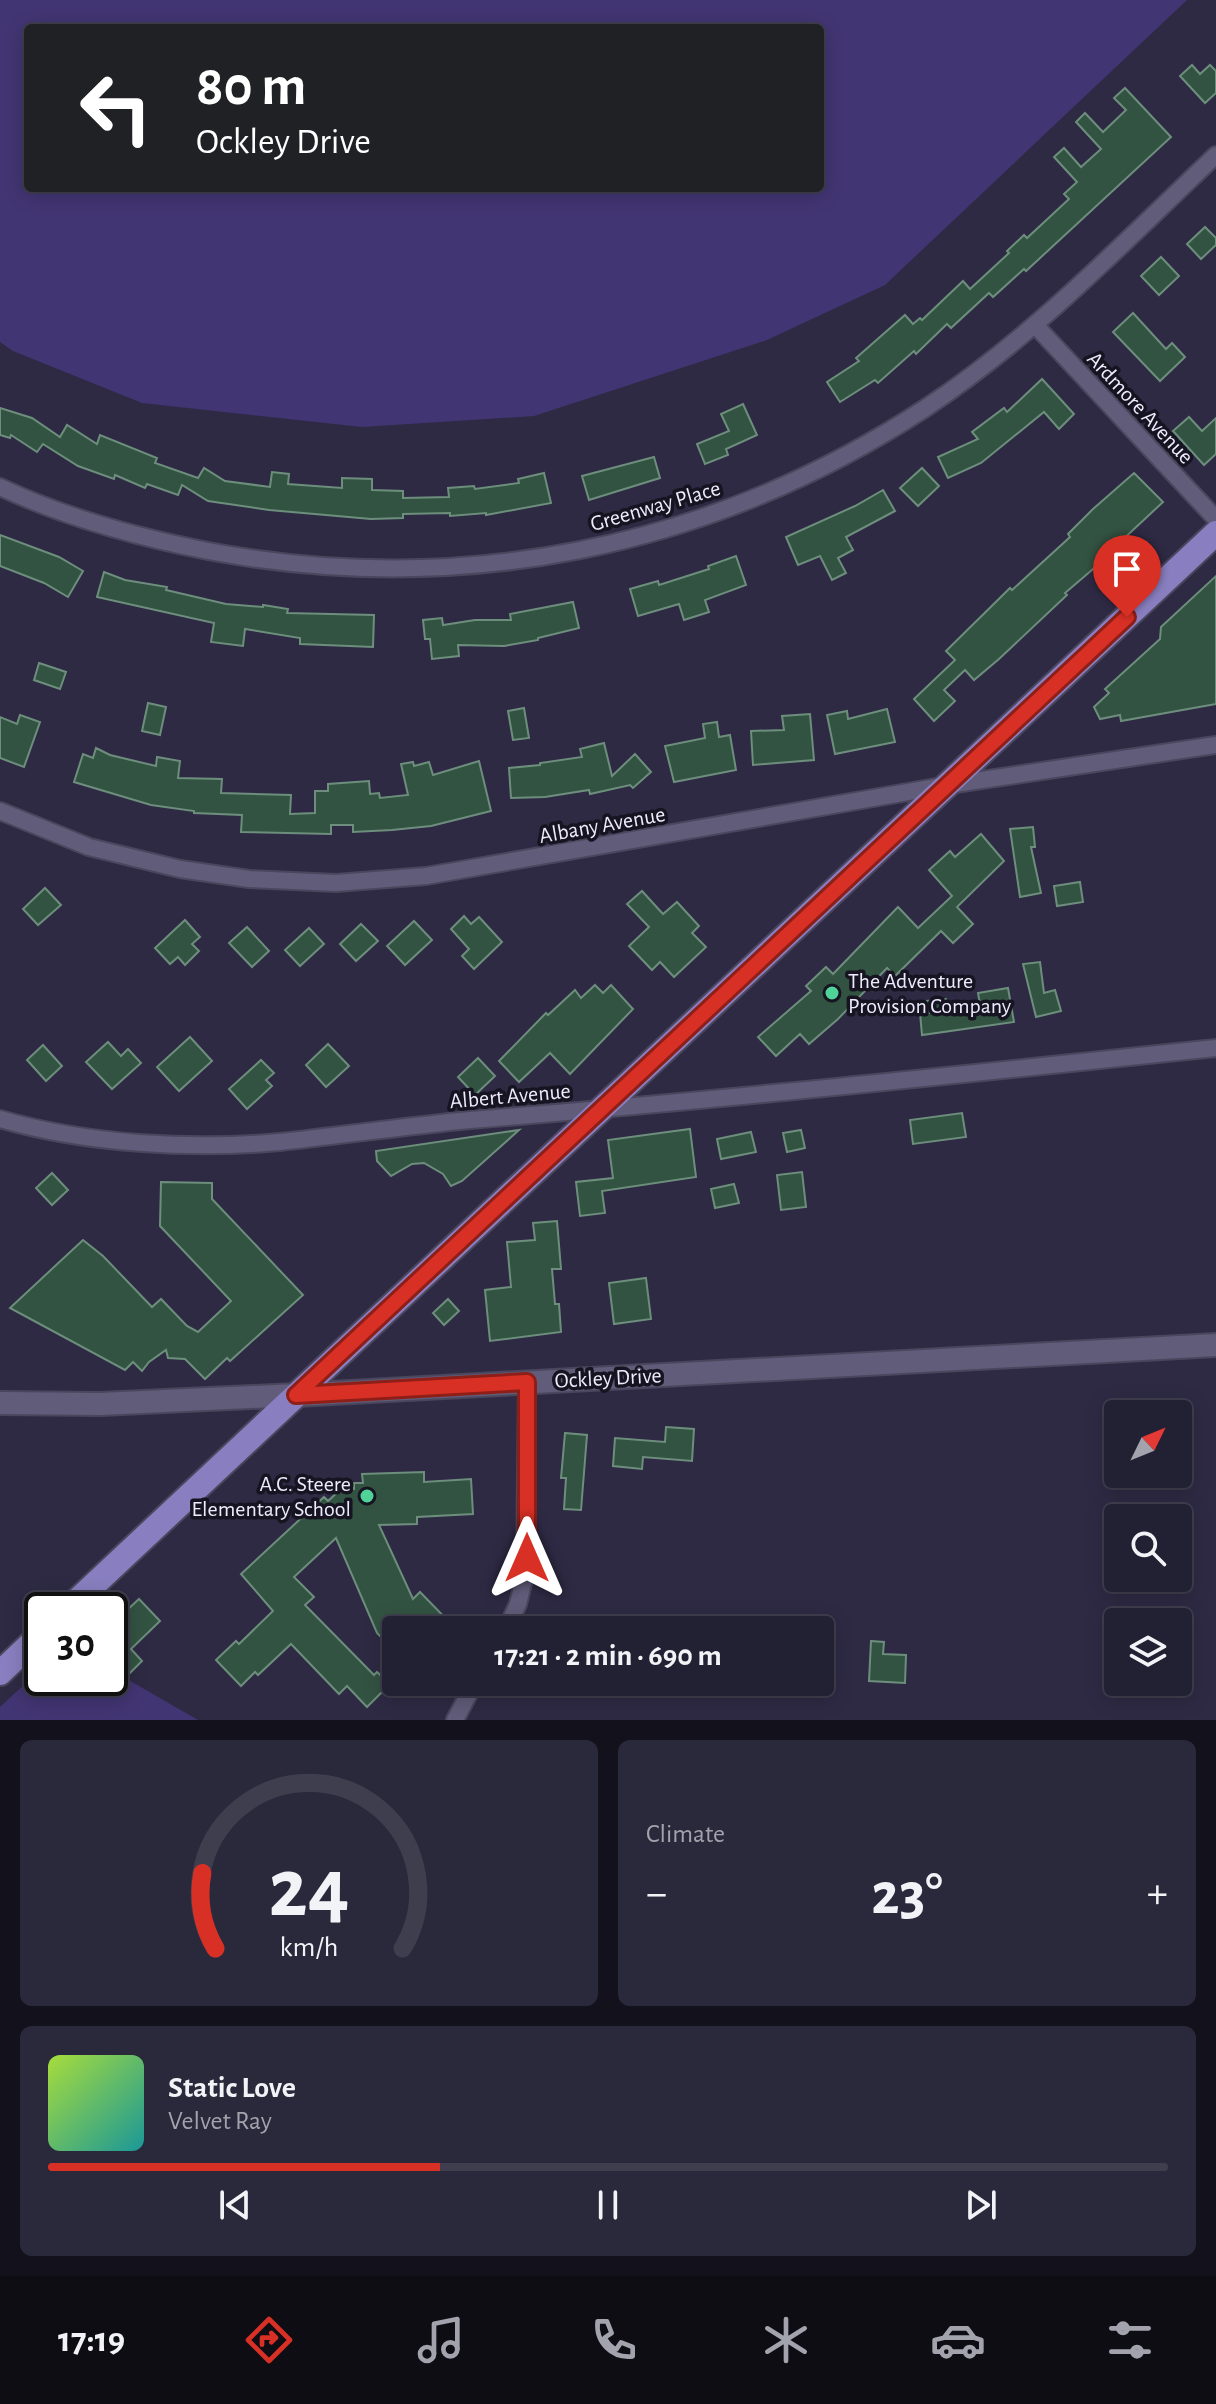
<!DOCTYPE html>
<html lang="en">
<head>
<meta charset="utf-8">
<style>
  :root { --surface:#222033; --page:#2a283b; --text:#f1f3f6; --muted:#a2a3ac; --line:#3f3e4e; --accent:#d93025 }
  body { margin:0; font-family:"Alegreya Sans",sans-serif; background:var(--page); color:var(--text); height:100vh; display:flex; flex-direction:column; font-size:30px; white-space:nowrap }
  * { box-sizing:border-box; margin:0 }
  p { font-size:26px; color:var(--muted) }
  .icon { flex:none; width:44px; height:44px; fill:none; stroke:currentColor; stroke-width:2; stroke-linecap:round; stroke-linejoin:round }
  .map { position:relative; height:1720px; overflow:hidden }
  .panel { display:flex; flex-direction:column; gap:20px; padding:20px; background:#13121c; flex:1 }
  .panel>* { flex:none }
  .guide { position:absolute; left:24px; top:24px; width:800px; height:168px; border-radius:8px; box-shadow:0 4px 20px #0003,0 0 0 2px var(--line); background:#202124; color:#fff; overflow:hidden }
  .needle { width:52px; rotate:47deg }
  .tools { position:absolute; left:1104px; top:1400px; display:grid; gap:16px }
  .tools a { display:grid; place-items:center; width:88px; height:88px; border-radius:8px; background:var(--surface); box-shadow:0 4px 20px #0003,0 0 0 2px var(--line); font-size:40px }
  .speed { position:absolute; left:24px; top:1592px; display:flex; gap:16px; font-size:40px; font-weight:700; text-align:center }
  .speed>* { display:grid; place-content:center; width:104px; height:104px; border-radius:50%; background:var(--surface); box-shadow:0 4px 20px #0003,0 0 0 2px var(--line); line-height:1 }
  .speed .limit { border:4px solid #111; border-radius:12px; background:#fff; color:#111 }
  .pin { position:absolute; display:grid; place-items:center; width:68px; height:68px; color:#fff; margin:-82px -34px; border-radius:50% 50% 50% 0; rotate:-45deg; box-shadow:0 0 8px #0007 }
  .pin .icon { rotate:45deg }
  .me { position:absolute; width:88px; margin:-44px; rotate:0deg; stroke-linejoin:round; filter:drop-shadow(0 0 6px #0008) }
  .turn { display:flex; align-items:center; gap:28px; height:168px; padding:0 40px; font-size:36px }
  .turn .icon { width:104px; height:104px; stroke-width:2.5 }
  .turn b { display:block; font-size:56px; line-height:68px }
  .big { font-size:60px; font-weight:600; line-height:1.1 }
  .panel .card { flex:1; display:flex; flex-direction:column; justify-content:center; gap:12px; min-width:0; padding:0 28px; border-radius:12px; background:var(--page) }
  .panel .dial { align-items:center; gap:0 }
  .dial svg { height:208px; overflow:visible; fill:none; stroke:var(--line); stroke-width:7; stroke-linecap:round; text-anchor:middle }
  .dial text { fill:var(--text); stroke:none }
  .song { display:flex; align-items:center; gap:24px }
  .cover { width:96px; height:96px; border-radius:12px; background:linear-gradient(135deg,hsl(80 70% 55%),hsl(180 70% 35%)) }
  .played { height:8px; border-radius:4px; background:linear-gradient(90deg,var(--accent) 35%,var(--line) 35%) }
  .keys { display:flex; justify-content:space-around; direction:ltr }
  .heat { display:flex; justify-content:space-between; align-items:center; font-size:44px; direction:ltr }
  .panel .tiles { flex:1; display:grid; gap:20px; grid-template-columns:1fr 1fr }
  .card:last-child { grid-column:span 2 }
  .trip { position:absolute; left:382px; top:1616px; width:452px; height:80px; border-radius:8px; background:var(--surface); box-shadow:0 4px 20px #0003,0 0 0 2px var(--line); font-weight:600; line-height:80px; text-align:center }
  .menu { display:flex; height:128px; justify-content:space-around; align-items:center; background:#0e0d14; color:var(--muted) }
  .menu .icon { width:56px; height:56px }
  .menu .current { color:var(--accent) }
  .menu b { font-size:36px; color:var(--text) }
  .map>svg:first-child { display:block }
  .green { fill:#423573; fill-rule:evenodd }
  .building { fill:#335342; stroke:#6d8e7c; stroke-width:2 }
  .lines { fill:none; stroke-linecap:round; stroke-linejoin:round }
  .street-casing { stroke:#4a465d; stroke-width:20 }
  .secondary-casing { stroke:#4a465d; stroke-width:26 }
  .primary-casing { stroke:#4a465d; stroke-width:28 }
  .street { stroke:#605c79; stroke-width:16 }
  .secondary { stroke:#605c79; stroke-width:22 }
  .primary { stroke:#897fc0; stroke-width:24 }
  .route-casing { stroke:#8d1f18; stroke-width:20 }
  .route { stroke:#d93025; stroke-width:14 }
  .poi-dot { fill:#50d398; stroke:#161420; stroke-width:3 }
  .labels { text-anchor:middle; stroke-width:7; stroke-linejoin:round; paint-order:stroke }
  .street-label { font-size:22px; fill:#edebfd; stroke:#161420 }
  .poi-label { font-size:22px; fill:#edebfd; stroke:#161420; text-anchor:start }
</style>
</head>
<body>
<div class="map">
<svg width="1216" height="1720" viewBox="0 0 1216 1720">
  <rect width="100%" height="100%" fill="#2e2a44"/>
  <g class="green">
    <path d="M0 0H1187L885 285 767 340 534 416 362 427 142 403 13 351 0 342ZM28 28H820V188H28Z"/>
    <polygon points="110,1661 127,1679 198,1720 0,1720 0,1707 42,1668 42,1678 110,1678"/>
  </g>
  <g class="building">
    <polygon points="1192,65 1200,74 1210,65 1216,71 1216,93 1205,103 1180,76"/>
    <polygon points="1125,88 1171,137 1026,271 1024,269 993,297 989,293 951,328 947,324 916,354 914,351 878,383 875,380 840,402 827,382 859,361 856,358 905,315 913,324 920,318 922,320 963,281 970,289 1009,253 1007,251 1024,235 1027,238 1069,199 1064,194 1077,182 1054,157 1064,148 1081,167 1101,149 1076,122 1085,113 1103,132 1126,110 1114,98"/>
    <polygon points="1205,227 1216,238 1216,245 1201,259 1187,244"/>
    <polygon points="1161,257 1179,276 1159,295 1141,276"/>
    <polygon points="1133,313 1166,349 1172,343 1185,357 1160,381 1113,332"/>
    <polygon points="1042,379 1074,414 1059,429 1044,412 981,463 948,478 938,457 978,439 972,432 1004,408 1007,412"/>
    <polygon points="743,404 757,435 726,449 728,455 705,464 697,444 729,431 721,414"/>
    <polygon points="0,408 32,418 60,437 67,425 97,444 100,435 157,458 155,463 198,478 204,468 225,481 270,487 272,472 289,474 288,484 342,488 342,478 372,479 372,490 403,491 403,498 449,497 448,488 474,486 475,489 519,483 518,479 544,473 551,503 486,515 486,513 450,516 450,513 403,514 403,518 371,519 269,510 208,501 182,485 178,495 147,484 145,488 115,475 114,479 78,466 43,444 37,452 11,435 10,438 0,435"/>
    <polygon points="1189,417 1202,431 1216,418 1216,454 1204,465 1173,431"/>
    <polygon points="654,457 660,478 589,500 582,476"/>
    <polygon points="922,468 939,486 918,506 900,488"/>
    <polygon points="1134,473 1163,502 1118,544 1120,546 1065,593 1067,595 999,659 974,680 965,670 944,690 955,701 934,721 914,699 955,660 946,651 1010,588 1012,590 1070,537 1068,534 1093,509"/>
    <polygon points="883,490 895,511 846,537 853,550 838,558 846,573 832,580 820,556 798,565 786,537 855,506"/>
    <polygon points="0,535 59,557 83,571 68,597 44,583 0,566"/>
    <polygon points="736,556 746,585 705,600 709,612 684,620 679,604 638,616 630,589 658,581 659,585 709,569 708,566"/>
    <polygon points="104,572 125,580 167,587 166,590 226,604 263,607 263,605 288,609 287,613 374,615 373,647 300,644 300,638 245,629 243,646 211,642 214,623 97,597"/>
    <polygon points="1216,576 1216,704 1121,721 1120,715 1100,719 1094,707 1109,693 1105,689 1160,639 1161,627"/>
    <polygon points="573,602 579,628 538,638 538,640 504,646 458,645 459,656 432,659 430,639 425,639 423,620 442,618 443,625 475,620 511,620 510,614"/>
    <polygon points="39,663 66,672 60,689 34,680"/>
    <polygon points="148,703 166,707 160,735 142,731"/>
    <polygon points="524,708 529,738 513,740 508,711"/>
    <polygon points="887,709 895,742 835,754 827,715 847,711 848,719"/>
    <polygon points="810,714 814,760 753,765 751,731 784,730 782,716"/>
    <polygon points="20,715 40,722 24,767 0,758 0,717 17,724"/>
    <polygon points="717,722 719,737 730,735 736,770 674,782 665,746 705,738 703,724"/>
    <polygon points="604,743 612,776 635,754 651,772 633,788 630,785 590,794 589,790 545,797 511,798 509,768 540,765 540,763 582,757 580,749"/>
    <polygon points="96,748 110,755 156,766 157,757 180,761 178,778 222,779 221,793 291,795 290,814 315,813 315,791 328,791 328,784 369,781 370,794 379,793 380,798 408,795 401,764 413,762 414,766 429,762 433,775 479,761 491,811 431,826 392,830 353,832 353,825 331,825 331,834 241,832 242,815 194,813 194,811 151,805 74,782 83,754 93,758"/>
    <polygon points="1033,827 1035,847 1031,847 1041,893 1020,897 1010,829"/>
    <polygon points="981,834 1004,861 957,907 973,924 953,943 941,931 895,976 887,968 838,1019 809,1044 800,1034 776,1056 758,1037 811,991 806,986 826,967 833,974 898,907 918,928 952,896 929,870 950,851 955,857"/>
    <polygon points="1080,882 1083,902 1057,906 1054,886"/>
    <polygon points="45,888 61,905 38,925 23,909"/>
    <polygon points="642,891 663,914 677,902 699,926 692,933 706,947 674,977 660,962 652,970 629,946 649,927 627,904"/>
    <polygon points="464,916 471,924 479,917 502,942 474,969 462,956 469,949 451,929"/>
    <polygon points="185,920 200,937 192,944 199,951 185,965 178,957 170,964 155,948"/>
    <polygon points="414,921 432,940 405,965 387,946"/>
    <polygon points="361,924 378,941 356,961 340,944"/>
    <polygon points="247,927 269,951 252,967 229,943"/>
    <polygon points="309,928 324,944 300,966 285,950"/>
    <polygon points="1040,962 1044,993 1055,990 1061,1011 1036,1017 1023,964"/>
    <polygon points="595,985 603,993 611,985 633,1009 570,1074 550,1053 519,1082 499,1061 546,1013 548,1015 575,990 581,998"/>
    <polygon points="1008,988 1014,1022 922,1035 920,1013 929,1013 927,1001 946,999 947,1010 954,1009 954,1015 981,1010 978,993"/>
    <polygon points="190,1037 212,1061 179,1091 157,1067"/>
    <polygon points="108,1042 121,1056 128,1049 141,1063 112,1089 86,1062"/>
    <polygon points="328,1044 349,1066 326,1087 306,1065"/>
    <polygon points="43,1045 62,1066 46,1081 27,1060"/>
    <polygon points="478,1058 495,1076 475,1095 458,1077"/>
    <polygon points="261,1060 274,1073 266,1080 272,1086 247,1109 229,1089"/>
    <polygon points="962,1113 966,1137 913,1144 910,1120"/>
    <polygon points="690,1129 696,1177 602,1191 605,1213 580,1216 576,1182 613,1178 608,1140"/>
    <polygon points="519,1130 462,1181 451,1186 443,1174 424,1163 412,1164 391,1176 377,1161 376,1151"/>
    <polygon points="801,1130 805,1148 787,1152 783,1133"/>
    <polygon points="751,1132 756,1152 721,1159 717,1139"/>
    <polygon points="802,1172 806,1207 781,1210 777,1175"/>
    <polygon points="52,1173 68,1190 52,1205 36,1188"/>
    <polygon points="161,1182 212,1183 212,1199 303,1295 230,1361 227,1358 205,1379 185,1359 168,1358 166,1350 149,1362 142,1371 133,1362 125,1370 10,1308 83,1240 103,1256 152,1307 161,1299 187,1326 198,1332 231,1301 160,1226"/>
    <polygon points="734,1184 739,1203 715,1208 711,1189"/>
    <polygon points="557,1221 561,1269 552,1269 555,1304 559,1304 561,1332 490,1341 485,1290 511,1287 507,1242 535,1240 533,1223"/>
    <polygon points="646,1278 651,1319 614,1324 609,1283"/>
    <polygon points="448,1299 459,1311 444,1325 433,1313"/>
    <polygon points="666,1427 694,1429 692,1461 643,1457 642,1469 613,1466 615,1438 665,1442"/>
    <polygon points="565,1433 587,1435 581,1510 564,1509 566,1478 561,1478"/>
    <polygon points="424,1472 424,1482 471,1479 473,1514 417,1517 417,1524 379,1525 413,1599 420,1592 457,1630 396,1630 396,1652 377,1633 336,1538 294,1577 314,1597 305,1605 374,1675 377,1672 390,1684 367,1707 347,1686 339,1694 291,1644 258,1675 255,1672 241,1686 216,1660 236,1641 239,1644 273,1611 241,1574 324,1497 328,1501 341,1489 354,1489 354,1483 363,1483 362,1474"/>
    <polygon points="139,1599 160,1621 131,1649 142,1661 128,1675 110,1655 110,1626"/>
    <polygon points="871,1641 884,1642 883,1654 906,1655 905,1683 869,1681"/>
  </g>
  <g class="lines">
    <g class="street-casing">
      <g id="street">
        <polyline points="1035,325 1216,519"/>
        <path d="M0 487C66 518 137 537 208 551 460 598 709 549 924 409 1032 338 1123 243 1216 155"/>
        <polyline points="0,811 89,847 180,869 249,879 336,883 426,876 948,785 1216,745"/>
        <path d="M0 1119C86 1144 192 1150 280 1142 344 1135 407 1126 470 1120 719 1100 967 1074 1216 1048"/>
        <polyline points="506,1630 518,1604 525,1575 527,1382"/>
        <polyline points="455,1720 475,1682"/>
      </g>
    </g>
    <g class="secondary-casing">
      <polyline id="secondary" points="0,1403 100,1404 296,1395 1216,1345"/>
    </g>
    <g class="primary-casing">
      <g id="primary">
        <polyline points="67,1610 1216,533"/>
        <polyline points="0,1673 42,1633"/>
      </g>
    </g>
    <use href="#street" class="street"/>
    <use href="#secondary" class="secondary"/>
    <use href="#primary" class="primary"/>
  </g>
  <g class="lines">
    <g class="route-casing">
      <polyline id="route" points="527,1558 527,1382 296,1395 1127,617"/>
    </g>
    <use href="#route" class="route"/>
  </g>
  <g class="poi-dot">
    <circle cx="832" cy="993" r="8"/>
    <circle cx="367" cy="1496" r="8"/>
  </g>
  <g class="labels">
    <g class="street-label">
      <text transform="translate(1141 407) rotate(47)" y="8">Ardmore Avenue</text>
      <text transform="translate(655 505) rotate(-16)" y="8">Greenway Place</text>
      <text transform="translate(602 824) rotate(-10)" y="8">Albany Avenue</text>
      <text transform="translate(510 1095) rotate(-5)" y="8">Albert Avenue</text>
      <text transform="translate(608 1377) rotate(-3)" y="8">Ockley Drive</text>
    </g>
    <g class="poi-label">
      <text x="848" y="988">The Adventure<tspan x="848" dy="25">Provision Company</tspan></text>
      <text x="351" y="1491" text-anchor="end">A.C. Steere<tspan x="351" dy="25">Elementary School</tspan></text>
    </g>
  </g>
</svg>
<div class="tools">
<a><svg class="needle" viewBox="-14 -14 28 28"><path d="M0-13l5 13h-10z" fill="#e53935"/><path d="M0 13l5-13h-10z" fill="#a2a3ac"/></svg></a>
<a><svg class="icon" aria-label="search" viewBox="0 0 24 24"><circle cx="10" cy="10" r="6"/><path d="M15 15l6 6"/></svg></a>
<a><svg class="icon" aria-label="layers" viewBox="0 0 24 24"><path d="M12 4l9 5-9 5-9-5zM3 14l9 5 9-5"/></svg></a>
</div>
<div class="speed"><div class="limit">30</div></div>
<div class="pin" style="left:1127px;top:617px;background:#d93025"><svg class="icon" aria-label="arrive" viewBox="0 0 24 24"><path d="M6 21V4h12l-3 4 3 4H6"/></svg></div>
<svg class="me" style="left:527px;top:1558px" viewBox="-20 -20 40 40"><path d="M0-17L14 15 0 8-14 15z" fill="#d93025" stroke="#fff" stroke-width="4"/></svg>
<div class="trip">17:21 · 2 min · 690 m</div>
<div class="guide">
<div class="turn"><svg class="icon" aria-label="left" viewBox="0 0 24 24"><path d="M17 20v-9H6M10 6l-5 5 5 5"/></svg><div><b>80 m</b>Ockley Drive</div></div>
</div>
</div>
<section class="panel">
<div class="tiles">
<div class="card dial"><svg viewBox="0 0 100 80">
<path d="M14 69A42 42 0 1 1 86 69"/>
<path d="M14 69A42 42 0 0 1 9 40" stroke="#d93025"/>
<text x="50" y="56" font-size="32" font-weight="700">24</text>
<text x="50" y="72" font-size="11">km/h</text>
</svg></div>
<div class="card"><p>Climate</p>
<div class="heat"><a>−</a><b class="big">23°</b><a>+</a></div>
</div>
<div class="card">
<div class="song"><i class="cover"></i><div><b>Static Love</b><p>Velvet Ray</p></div></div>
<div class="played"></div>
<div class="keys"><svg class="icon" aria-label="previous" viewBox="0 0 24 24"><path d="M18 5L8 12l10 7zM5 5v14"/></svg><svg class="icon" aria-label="pause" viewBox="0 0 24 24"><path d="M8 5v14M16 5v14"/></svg><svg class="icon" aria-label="next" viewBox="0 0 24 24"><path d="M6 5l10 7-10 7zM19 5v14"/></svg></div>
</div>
</div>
</section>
<nav class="menu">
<b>17:19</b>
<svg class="icon current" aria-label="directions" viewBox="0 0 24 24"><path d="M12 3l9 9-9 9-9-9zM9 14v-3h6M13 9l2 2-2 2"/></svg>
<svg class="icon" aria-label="music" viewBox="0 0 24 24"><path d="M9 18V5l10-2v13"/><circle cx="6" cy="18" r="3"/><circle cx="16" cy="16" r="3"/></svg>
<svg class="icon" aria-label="phone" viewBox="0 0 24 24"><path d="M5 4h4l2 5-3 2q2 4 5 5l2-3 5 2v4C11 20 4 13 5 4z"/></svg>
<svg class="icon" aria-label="climate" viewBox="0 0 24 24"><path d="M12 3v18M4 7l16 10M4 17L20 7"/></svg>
<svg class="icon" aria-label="car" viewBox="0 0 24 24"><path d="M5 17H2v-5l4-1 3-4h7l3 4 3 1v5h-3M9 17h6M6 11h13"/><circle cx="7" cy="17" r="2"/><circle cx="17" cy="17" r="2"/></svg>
<svg class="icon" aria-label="filters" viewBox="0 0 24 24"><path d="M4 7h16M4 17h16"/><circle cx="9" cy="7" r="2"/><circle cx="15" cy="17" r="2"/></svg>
</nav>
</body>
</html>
